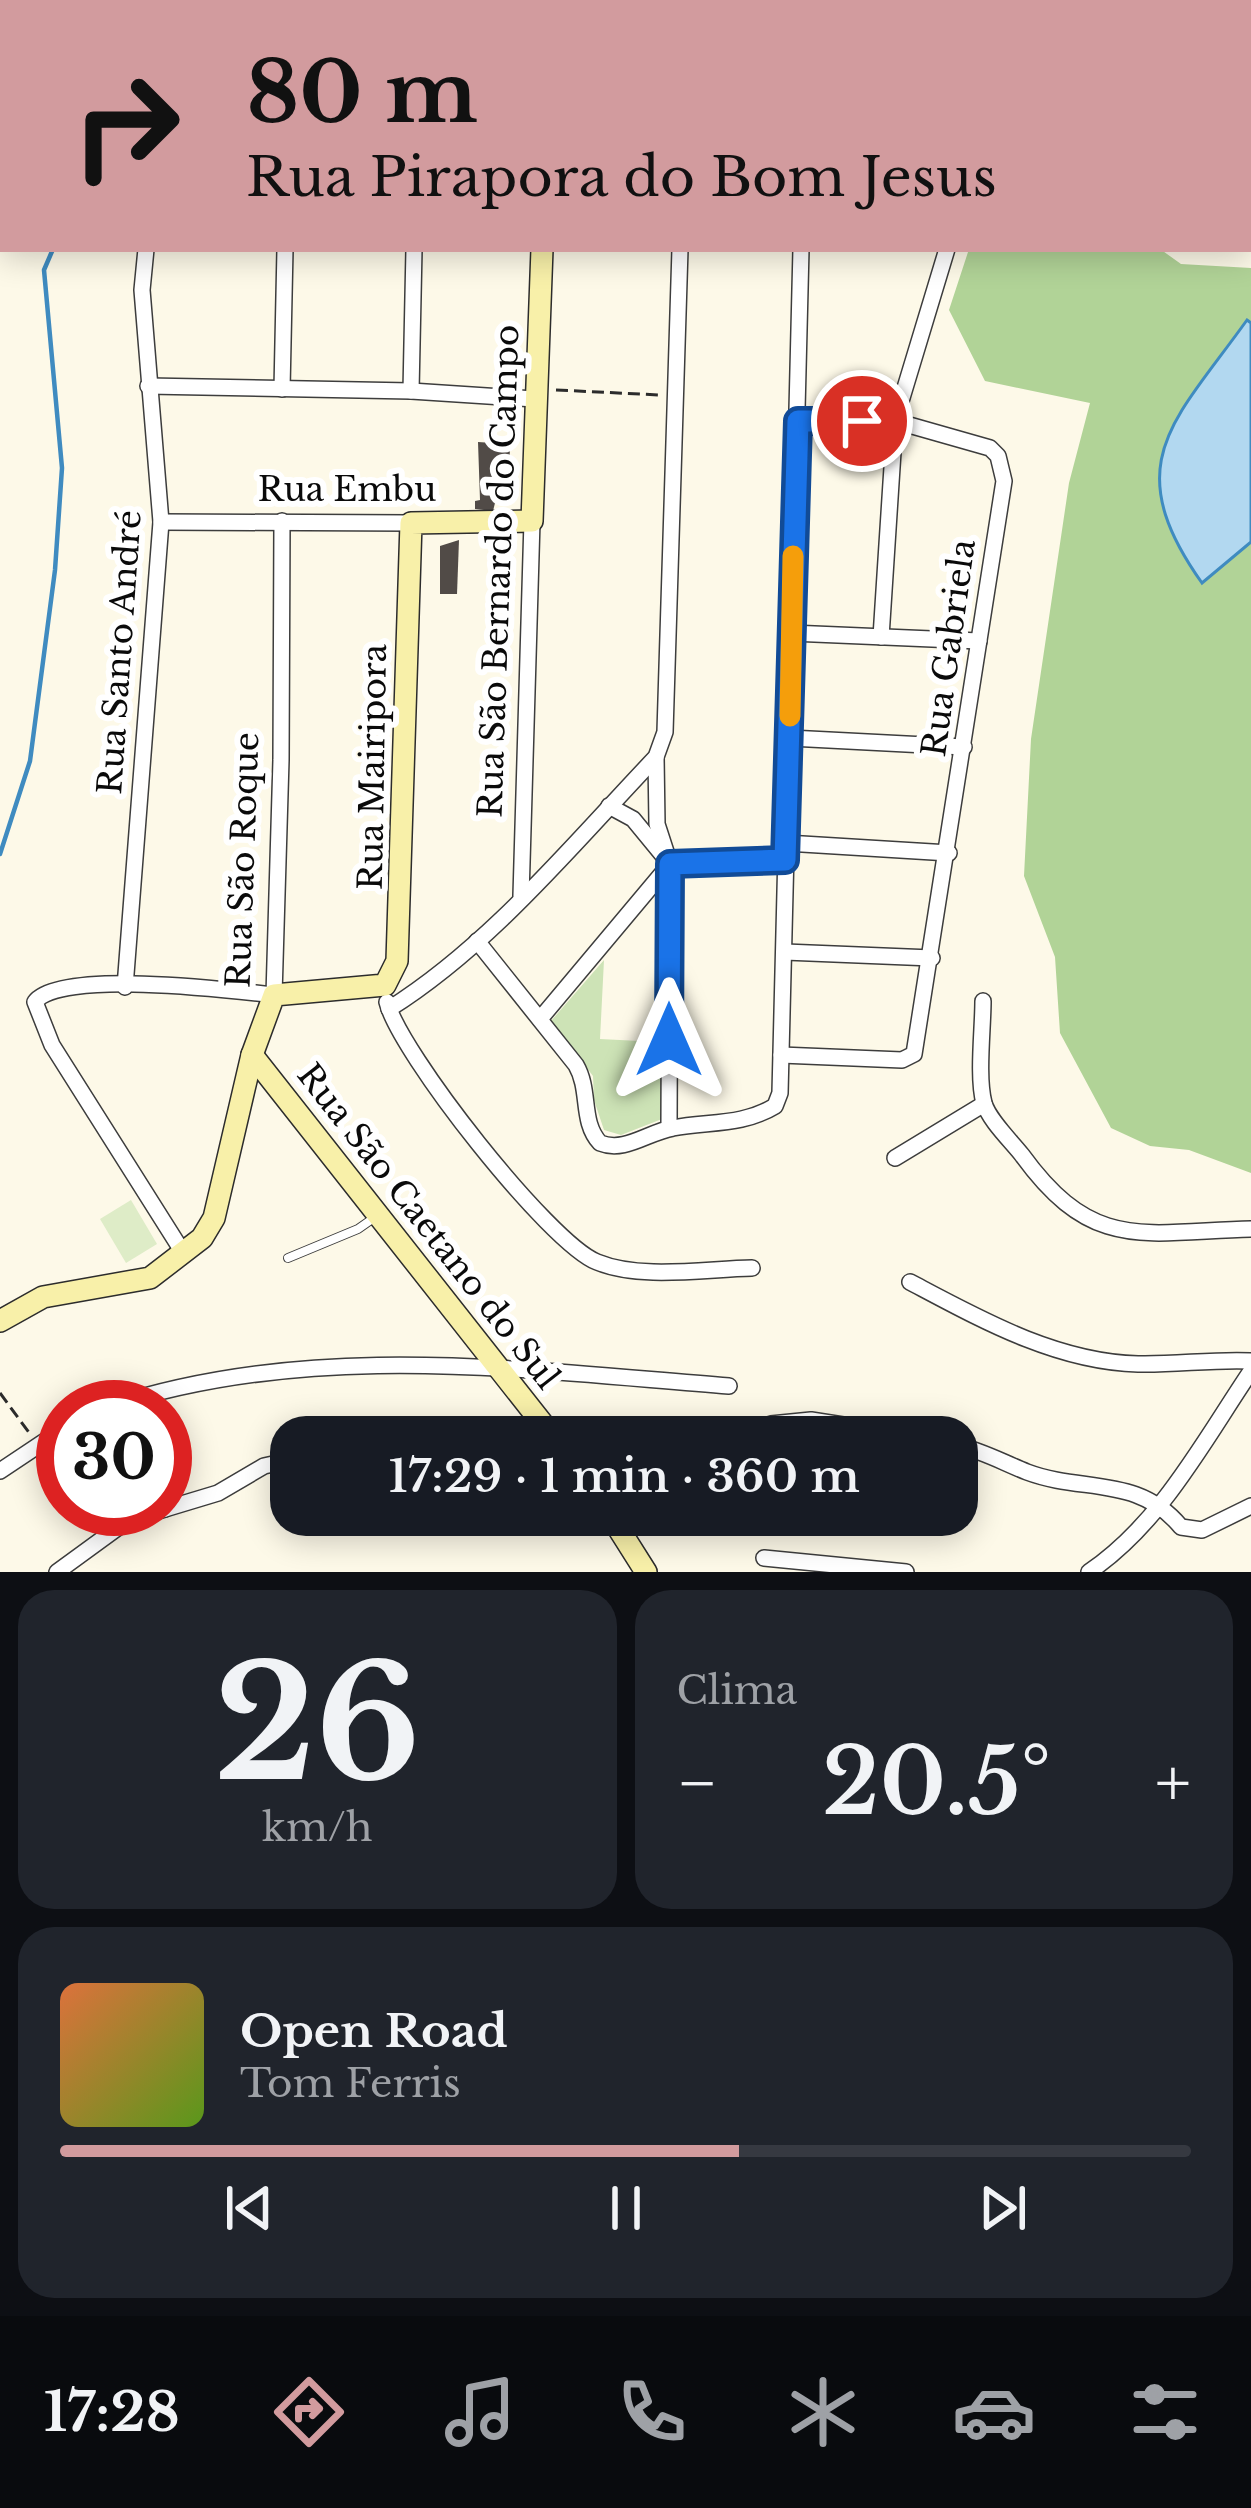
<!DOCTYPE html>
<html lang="pt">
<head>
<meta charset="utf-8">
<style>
  :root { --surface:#171b24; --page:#20242c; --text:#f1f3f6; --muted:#9ea1a6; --line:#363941; --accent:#d29b9e }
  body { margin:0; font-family:"Libre Baskerville",serif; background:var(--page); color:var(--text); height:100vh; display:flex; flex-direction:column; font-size:45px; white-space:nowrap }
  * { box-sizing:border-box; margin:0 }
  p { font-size:39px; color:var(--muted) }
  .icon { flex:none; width:66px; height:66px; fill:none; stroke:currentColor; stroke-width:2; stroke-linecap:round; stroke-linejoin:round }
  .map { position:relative; height:1572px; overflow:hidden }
  .panel { display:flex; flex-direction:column; gap:18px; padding:18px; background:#0d0f14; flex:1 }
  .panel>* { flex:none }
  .hud { position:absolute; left:0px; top:0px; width:1251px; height:252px; box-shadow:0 6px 30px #0003; background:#d29b9e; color:#111; overflow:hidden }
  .speed { position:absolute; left:36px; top:1380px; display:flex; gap:24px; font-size:60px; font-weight:700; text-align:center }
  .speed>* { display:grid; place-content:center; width:156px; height:156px; border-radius:50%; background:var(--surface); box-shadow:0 6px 30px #0003; line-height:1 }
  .speed .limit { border:18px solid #d22; background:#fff; color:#111 }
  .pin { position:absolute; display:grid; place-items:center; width:102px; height:102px; color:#fff; margin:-51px; border:6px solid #fff; border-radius:50%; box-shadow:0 3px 12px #0007 }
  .me { position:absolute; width:132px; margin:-66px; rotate:0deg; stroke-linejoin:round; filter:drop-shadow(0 0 9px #0008) }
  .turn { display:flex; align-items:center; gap:42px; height:252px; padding:0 48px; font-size:54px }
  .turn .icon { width:156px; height:156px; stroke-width:2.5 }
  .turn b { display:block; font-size:84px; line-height:102px }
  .big { font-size:90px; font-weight:600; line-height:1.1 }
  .panel .tile { flex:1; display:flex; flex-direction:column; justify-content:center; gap:18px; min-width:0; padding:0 42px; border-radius:36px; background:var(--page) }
  .panel .dial { align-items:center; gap:0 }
  .dial b { font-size:156px; line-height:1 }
  .song { display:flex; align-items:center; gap:36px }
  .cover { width:144px; height:144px; border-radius:18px; background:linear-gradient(135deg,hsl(20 70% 55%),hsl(90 70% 35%)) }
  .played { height:12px; border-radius:6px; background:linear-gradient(90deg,var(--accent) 60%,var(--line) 60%) }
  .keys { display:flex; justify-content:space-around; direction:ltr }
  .heat { display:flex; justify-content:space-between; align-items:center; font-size:66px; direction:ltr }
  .panel .tiles { flex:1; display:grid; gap:18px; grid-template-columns:1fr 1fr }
  .tile:last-child { grid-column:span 2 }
  .trip { position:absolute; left:270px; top:1416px; width:708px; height:120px; border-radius:36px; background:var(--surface); box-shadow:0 6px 30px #0003; font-weight:600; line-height:120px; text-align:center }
  .dock { display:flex; height:192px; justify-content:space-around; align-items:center; background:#090b0e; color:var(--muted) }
  .dock .icon { width:84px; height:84px }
  .dock .selected { color:var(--accent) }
  .dock b { font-size:54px; color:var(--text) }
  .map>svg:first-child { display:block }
  .green { fill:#cde3b6 }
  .forest { fill:#b1d397 }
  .pitch { fill:#deecc7 }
  .water { fill:#b2d8f0; stroke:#3f8bc0; stroke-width:3 }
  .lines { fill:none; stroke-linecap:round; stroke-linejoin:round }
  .stream { stroke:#3f8bc0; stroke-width:4.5 }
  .building { fill:#514b47 }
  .lane-casing { stroke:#3d3d3d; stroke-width:10 }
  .street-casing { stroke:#3d3d3d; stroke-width:18 }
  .secondary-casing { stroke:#2c2c2c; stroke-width:24 }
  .path { stroke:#2c2c2c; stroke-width:3; stroke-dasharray:12 6; stroke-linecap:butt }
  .lane { stroke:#fff; stroke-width:8 }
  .street { stroke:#fff; stroke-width:15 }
  .secondary { stroke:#f8f0a9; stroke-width:21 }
  .route-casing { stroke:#114b97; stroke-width:30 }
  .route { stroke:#1a73e8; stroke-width:21 }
  .slow { stroke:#f59e0b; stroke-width:21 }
  .labels { text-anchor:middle; stroke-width:12; stroke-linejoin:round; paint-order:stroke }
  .street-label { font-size:33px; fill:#0a0a0a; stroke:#fff }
</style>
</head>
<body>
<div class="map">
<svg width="1251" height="1572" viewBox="0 0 1251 1572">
  <rect width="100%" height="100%" fill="#fdf9e8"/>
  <polygon class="green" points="604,960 600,1039 659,1042 662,1119 621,1135 604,1130 594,1100 593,1076 551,1021"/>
  <polygon class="forest" points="969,249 1160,249 1181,264 1251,268 1251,1173 1189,1150 1150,1146 1111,1128 1060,1033 1055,957 1024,876 1031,739 1069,483 1090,403 985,381 949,310"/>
  <polygon class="pitch" points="131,1200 157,1244 126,1263 100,1219"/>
  <path class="water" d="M1247 320 1251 323V542L1202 583C1117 463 1174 422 1247 320Z"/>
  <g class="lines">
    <g class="stream">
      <polyline points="129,3 130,0"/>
      <polyline points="0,854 30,761 55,570 62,468 44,270 53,249"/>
    </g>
  </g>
  <g class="building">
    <polygon points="478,442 508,444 510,450 506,505 495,503 493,511 475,509 475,501 480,500"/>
    <polygon points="459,540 457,594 440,594 440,546"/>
  </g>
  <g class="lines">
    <g class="lane-casing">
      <polyline id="lane" points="288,1258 358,1229 378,1215"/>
    </g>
    <g class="street-casing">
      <g id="street">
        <polyline points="834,0 834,3"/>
        <polyline points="8,3 13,0"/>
        <polyline points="206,3 207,0"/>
        <polyline points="291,3 291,0"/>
        <polyline points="419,3 419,0"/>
        <polyline points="688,3 688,0"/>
        <polyline points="979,3 980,0"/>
        <polyline points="1136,3 1136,0"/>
        <polyline points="1248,203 1251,203"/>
        <polyline points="148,386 411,391 534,399"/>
        <polyline points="282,389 285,249"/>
        <polyline points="411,391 414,249"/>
        <polyline points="161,522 411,523"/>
        <polyline points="791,633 979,641"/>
        <polyline points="881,637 895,421 947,249"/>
        <polyline points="790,738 964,747"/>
        <polyline points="656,757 657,824 670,864 669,1128"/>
        <polyline points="786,843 949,853"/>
        <polyline points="670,864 785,859"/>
        <polyline points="521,896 532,521"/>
        <path d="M477 941 576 1065C591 1091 580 1121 600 1143 625 1153 648 1132 673 1128 709 1121 742 1126 775 1106L780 1093 801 249"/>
        <polyline points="785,952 932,958"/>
        <polyline points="125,987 161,522 142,290 146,249"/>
        <path d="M983 1001C983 1029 977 1077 984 1103 989 1120 1011 1141 1022 1155 1093 1253 1144 1232 1251 1229"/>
        <path d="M387 1002C399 1052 549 1243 597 1262 641 1280 704 1269 752 1268"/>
        <path d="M389 1009C491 945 573 844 656 757L665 732 680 249"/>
        <polyline points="540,1019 670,864 633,819 609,806"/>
        <polyline points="781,1055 902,1060 914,1054 1004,481 998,456 990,448 895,421 798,421"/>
        <polyline points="895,1158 984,1104"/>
        <path d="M184 1254 52 1045 35 1002C59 969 231 990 274 995L281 760 282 521"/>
        <path d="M910 1282C980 1319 1056 1362 1138 1364 1176 1365 1213 1359 1251 1361"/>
        <path d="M108 1407C311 1340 521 1370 729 1386"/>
        <polyline points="771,1424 811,1420 920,1437"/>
        <path d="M957 1445C983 1451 1002 1462 1027 1472 1083 1493 1138 1475 1181 1527L1202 1530 1251 1506"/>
        <polyline points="0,1471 63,1429"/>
        <polyline points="165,1509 218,1493 264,1466 291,1460"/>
        <polyline points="764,1558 906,1572"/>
        <polyline points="57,1572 127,1521 165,1509"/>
        <path d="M1089 1572C1161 1523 1203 1442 1251 1371"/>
      </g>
    </g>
    <g class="secondary-casing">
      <g id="secondary">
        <polyline points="548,3 548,0"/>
        <polyline points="252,1055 553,1437"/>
        <polyline points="0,1321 43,1297 150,1278 202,1238 214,1218 252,1055 274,995 385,985 397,961 411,523 532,521 542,249"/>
        <polyline points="610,1515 646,1572"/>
      </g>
    </g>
    <g class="path">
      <polyline points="556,390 660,395"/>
      <polyline points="0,1393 30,1434"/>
    </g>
    <use href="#lane" class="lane"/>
    <use href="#street" class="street"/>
    <use href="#secondary" class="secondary"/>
  </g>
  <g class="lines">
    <g class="route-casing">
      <polyline id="route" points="669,1040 670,864 785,860 798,421 862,421"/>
    </g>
    <use href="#route" class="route"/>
    <polyline class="slow" points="790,716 793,556"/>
  </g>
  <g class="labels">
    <g class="street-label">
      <text x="347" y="501">Rua Embu</text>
      <text transform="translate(498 571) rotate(-88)" y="12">Rua São Bernardo do Campo</text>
      <text transform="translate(948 648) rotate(-82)" y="12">Rua Gabriela</text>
      <text transform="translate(119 652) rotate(-86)" y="12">Rua Santo André</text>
      <text transform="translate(372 767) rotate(-89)" y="12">Rua Mairipora</text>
      <text transform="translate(242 860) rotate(-88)" y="12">Rua São Roque</text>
      <text transform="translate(429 1226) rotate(52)" y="12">Rua São Caetano do Sul</text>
    </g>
  </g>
</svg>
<div class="speed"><div class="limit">30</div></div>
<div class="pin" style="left:862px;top:421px;background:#d93025"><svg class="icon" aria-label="arrive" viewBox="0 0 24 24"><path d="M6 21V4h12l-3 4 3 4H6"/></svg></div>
<svg class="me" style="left:669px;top:1040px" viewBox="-20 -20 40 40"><path d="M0-17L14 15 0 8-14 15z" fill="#1a73e8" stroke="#fff" stroke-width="4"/></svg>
<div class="trip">17:29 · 1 min · 360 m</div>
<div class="hud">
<div class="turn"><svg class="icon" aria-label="right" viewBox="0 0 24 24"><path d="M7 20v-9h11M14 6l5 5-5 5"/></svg><div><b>80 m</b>Rua Pirapora do Bom Jesus</div></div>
</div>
</div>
<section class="panel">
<div class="tiles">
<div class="tile dial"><b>26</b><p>km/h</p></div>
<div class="tile"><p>Clima</p>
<div class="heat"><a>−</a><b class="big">20.5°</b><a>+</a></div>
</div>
<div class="tile">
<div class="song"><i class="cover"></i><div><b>Open Road</b><p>Tom Ferris</p></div></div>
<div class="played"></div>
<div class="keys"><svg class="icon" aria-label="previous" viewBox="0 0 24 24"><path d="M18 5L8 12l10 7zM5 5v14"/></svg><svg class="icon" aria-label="pause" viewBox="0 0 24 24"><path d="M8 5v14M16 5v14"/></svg><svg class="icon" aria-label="next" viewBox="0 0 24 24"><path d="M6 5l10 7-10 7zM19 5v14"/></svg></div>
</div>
</div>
</section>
<nav class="dock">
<b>17:28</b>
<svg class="icon selected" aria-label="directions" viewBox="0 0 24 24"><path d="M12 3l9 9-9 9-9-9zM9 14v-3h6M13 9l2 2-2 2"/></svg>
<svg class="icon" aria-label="music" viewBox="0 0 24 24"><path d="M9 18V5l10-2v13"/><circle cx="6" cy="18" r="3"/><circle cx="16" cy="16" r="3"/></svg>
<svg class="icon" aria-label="phone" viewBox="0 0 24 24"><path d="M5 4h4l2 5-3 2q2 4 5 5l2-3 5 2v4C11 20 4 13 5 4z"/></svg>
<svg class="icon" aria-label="climate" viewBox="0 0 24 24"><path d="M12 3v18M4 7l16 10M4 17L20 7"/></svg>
<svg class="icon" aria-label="car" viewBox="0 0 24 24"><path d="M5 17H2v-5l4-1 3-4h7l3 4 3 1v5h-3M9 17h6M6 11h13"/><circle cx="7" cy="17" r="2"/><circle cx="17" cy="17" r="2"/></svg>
<svg class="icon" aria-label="filters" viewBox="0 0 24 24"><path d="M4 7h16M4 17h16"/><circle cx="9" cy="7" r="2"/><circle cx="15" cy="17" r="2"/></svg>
</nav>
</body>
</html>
